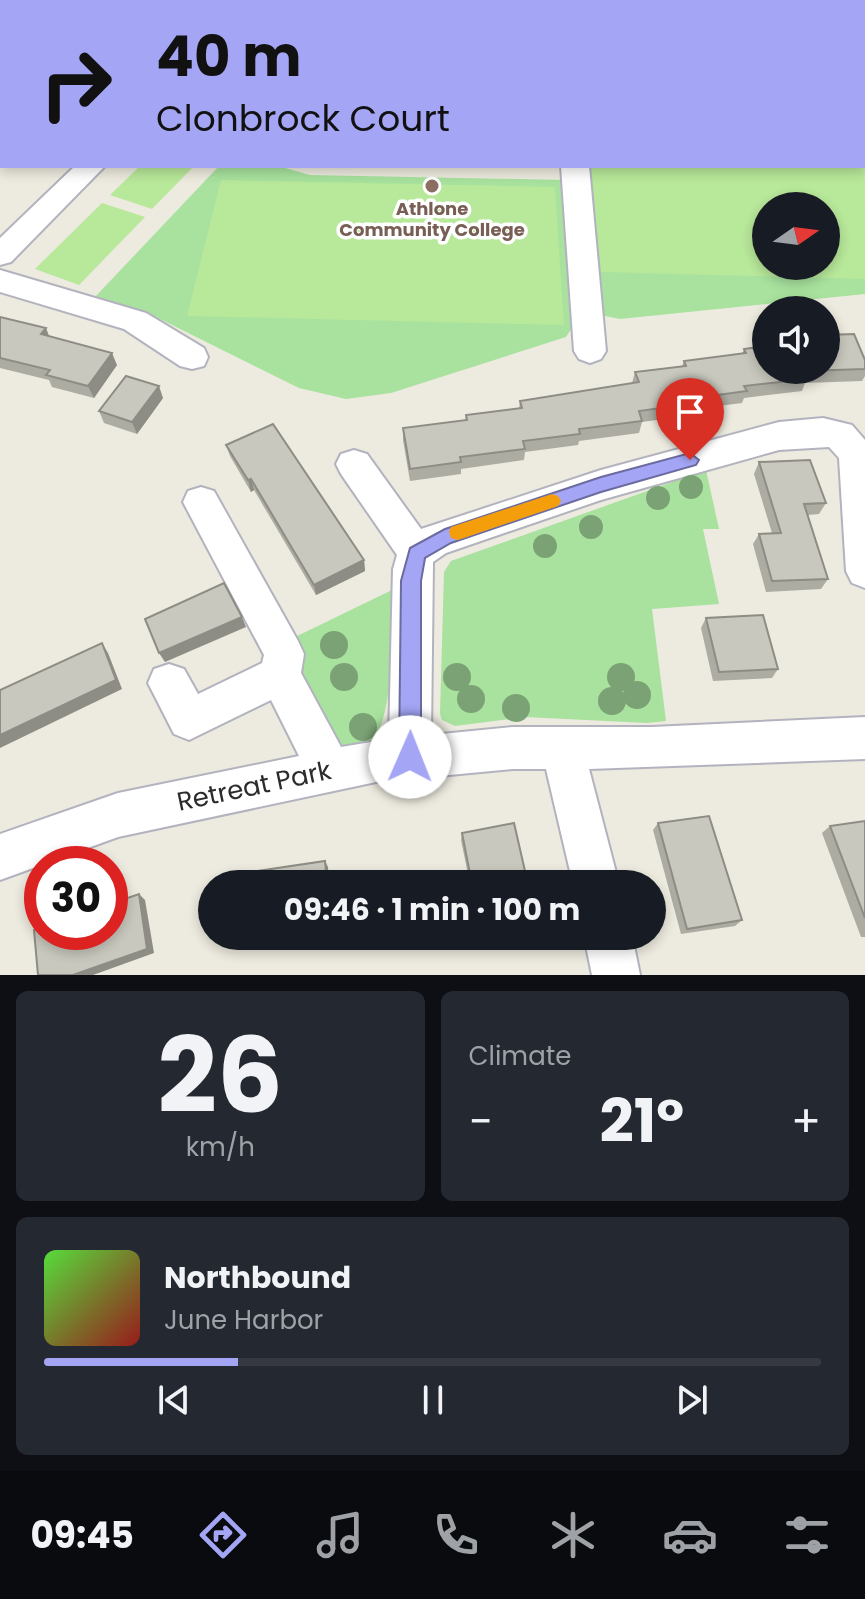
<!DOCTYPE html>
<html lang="en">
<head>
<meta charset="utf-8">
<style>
  :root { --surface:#171b24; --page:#242831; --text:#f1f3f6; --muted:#9ea1a6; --line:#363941; --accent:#a4a5f5 }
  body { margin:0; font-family:Poppins,sans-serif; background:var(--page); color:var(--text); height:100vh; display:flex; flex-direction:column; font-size:30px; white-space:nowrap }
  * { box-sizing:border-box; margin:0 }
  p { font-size:26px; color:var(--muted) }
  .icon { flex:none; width:44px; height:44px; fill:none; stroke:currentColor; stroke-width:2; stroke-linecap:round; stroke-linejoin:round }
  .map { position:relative; height:975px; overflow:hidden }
  .side { display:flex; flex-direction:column; gap:16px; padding:16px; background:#0d0f14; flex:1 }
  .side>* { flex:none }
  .guide { position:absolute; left:0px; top:0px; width:866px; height:168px; box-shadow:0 4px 12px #0003; background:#a4a5f5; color:#111; overflow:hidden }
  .needle { width:52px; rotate:76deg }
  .fabs { position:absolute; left:752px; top:192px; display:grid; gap:16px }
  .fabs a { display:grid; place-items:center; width:88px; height:88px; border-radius:50%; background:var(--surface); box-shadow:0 4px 12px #0003; font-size:40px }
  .speed { position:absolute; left:24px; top:846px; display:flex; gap:16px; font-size:40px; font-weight:700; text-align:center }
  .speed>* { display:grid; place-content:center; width:104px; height:104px; border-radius:50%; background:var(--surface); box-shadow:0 4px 12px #0003; line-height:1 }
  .speed .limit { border:12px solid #d22; background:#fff; color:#111 }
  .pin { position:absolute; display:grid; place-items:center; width:68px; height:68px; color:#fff; margin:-82px -34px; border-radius:50% 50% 50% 0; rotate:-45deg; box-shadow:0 0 8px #0007 }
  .pin .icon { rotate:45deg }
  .me { position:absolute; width:88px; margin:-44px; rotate:1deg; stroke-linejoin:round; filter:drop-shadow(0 0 6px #0008) }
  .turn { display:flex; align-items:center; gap:28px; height:168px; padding:0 24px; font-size:36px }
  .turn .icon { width:104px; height:104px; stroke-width:2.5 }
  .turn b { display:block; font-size:56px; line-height:68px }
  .big { font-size:60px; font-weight:700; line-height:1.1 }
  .side .widget { flex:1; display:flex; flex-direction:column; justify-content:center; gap:12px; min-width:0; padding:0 28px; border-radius:12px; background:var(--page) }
  .side .dial { align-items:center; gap:0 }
  .dial b { font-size:104px; line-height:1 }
  .song { display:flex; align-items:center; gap:24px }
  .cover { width:96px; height:96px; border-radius:12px; background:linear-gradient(135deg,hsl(110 70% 55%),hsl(0 70% 35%)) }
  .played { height:8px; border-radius:4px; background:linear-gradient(90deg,var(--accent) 25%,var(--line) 25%) }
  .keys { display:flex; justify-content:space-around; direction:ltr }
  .heat { display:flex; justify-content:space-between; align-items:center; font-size:44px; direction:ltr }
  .side .tiles { flex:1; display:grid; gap:16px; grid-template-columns:1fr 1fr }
  .widget:last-child { grid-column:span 2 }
  .trip { position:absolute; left:198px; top:870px; width:468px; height:80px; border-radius:40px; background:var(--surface); box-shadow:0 4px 12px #0003; font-weight:700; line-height:80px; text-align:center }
  .tabs { display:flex; height:128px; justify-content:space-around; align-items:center; background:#090b0e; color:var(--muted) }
  .tabs .icon { width:56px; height:56px }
  .tabs .current { color:var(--accent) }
  .tabs b { font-size:36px; color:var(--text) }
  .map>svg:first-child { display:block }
  .green { fill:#a8e29e; fill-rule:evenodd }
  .pitch { fill:#b8e89a; fill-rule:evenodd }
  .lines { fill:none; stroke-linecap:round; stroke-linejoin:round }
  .minor-casing { stroke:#b3b3bf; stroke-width:4 }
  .minor { fill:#fff; fill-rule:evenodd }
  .tree { fill:#7ba274 }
  .wall { fill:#adaca3 }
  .shaded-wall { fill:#8d8c85 }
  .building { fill:#c9c8be; stroke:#8d8c85; stroke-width:2 }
  .route { fill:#a4a5f5; stroke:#6b6b9f; stroke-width:2 }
  .slow { fill:#f59e0b }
  .education-dot { fill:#8d6e63; stroke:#fff; stroke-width:3 }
  .labels { text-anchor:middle; stroke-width:7; stroke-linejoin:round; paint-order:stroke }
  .far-education-label { font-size:18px; font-weight:bold; fill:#785e54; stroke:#fff }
  .near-street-label { font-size:26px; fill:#2c2c2c; stroke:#fff }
</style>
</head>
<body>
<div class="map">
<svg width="865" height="975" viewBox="0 0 865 975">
  <rect width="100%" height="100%" fill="#edeadf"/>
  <g class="green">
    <path d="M864 11 865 294 620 319 600 315 580 166H864ZM766 206H826V266H766Z"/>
    <polygon points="219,166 278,166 310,175 567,180 577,320 566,337 391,393 346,399 299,388 150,314 95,297"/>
    <polygon points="706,470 719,529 703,529 719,604 652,609 666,721 647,723 525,717 455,726 442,720 440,714 444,572 451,561"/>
    <path d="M392 590C390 639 397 702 372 745L330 750 301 693 289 640Z"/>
  </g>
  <g class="pitch">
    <path d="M864 51 865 279 601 272 591 166H864ZM826 206V266H766V206Z"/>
    <polygon points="140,166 194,166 152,209 110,195"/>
    <polygon points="221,180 555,187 564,325 187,316"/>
    <polygon points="102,203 145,217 79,285 35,269"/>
  </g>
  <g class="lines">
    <g class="minor-casing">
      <g id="minor">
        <rect x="171" y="0" width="24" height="2"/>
        <rect x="227" y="0" width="24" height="2"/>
        <polygon points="75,166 105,166 11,262 0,265 0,238"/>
        <polygon points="561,166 589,166 606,351 601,359 590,363 579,359 574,351"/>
        <polygon points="0,270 146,313 204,348 208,357 204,366 192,369 180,366 124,329 0,292"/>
        <polygon points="823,418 852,425 865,440 865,588 852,583 846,571 839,458 829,447 779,450 601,500 446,553 433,562 431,735 512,727 652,727 865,717 865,759 589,769 619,884 573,884 546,769 512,769 376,782 118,837 0,880 0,834 118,793 299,756 271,700 189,740 174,734 148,683 154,669 169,664 184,669 198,694 262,663 264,655 183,502 188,491 201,487 214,491 298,641 304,654 301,673 341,747 389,739 393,569 397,555 341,474 336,464 341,454 354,450 367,454 421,529 601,470 779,422"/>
        <polygon points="584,936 632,936 640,975 592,975"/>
      </g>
    </g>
    <use href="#minor" class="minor"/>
  </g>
  <g class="tree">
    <circle cx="691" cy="487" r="12"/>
    <circle cx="658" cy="498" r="12"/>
    <circle cx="591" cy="527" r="12"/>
    <circle cx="545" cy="546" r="12"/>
    <circle cx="334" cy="645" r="14"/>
    <circle cx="344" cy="677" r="14"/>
    <circle cx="457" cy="677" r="14"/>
    <circle cx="621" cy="677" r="14"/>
    <circle cx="637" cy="695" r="14"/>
    <circle cx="471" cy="699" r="14"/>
    <circle cx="612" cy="701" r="14"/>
    <circle cx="516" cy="708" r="14"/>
    <circle cx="363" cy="727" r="14"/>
  </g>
  <g class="wall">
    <polygon points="0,317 49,336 117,365 94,398 52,387 49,380 0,368"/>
    <polygon points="744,349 865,360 865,376 862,381 805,383 802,391 744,398 742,403 695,409 693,415 642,422 639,433 579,441 578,445 525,452 524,460 461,469 461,474 410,481 403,440 403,428 465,421 466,415 519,409 520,401 632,383 635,372 682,366 684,361 742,354"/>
    <polygon points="163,398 137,434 104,423 99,411"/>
    <polygon points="226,445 364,560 365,571 316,595 254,490 251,492 230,456"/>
    <polygon points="759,462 826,503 819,514 808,515 828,579 821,589 766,592 753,544 759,534 772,533 754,474"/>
    <polygon points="706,618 778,669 772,678 713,681 701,628"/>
    <polygon points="865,821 865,937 861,937 822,833 830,826"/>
    <polygon points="658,823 742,920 735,926 681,934 653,830"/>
    <polygon points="462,833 528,884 470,884 461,840"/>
  </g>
  <g class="shaded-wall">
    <polygon points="46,328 51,341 41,334"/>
    <polygon points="112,353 117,365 94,398 88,386"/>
    <polygon points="159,386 163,398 137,434 132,422"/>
    <polygon points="251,479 254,490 251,492 248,480"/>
    <polygon points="364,560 365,571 316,595 314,585"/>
    <polygon points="242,617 246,627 165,662 159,653"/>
    <polygon points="102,643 108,653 122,689 0,748 0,735"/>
    <polygon points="325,861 328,867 329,884 327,884"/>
    <polygon points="139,894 145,900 154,953 93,975 73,975"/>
  </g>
  <g class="building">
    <rect x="273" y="0" width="70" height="2"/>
    <polygon points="0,317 46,328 41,334 112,353 88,386 46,375 50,370 0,358"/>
    <polygon points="854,334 865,360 865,369 804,371 808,379 744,386 747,391 695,398 697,403 639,411 642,421 579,429 580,434 523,441 525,449 460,457 461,462 410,469 403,428 467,420 466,415 522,408 520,401 639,382 635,372 686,366 684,361 746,353 744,349 766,346 766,370 826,370 826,335"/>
    <polygon points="126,376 159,386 132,422 99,411"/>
    <polygon points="273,424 364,560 314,585 251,479 248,480 226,445"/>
    <polygon points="810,460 826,503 804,504 828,579 772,581 759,534 781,533 759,462"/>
    <polygon points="224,583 242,617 159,653 145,619"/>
    <polygon points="763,615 778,669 719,672 706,618"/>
    <polygon points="102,643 116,680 0,735 0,690"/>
    <polygon points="709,816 742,920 687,929 658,823"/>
    <polygon points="865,821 865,918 830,826"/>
    <polygon points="514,823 528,884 472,884 462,833"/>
    <polygon points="325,861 327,884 224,884 224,876"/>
    <polygon points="139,894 147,949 73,975 38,975 34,930 42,927 42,932 110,932 110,904"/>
  </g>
  <polygon class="route" points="690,453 699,460 696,465 601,492 451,543 425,558 421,581 421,757 417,765 410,768 402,765 399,757 401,581 410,548 445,529 601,477"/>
  <polygon class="slow" points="552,494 558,496 561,501 558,506 458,540 451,538 449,532 451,527"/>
  <circle class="education-dot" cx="432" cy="186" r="8"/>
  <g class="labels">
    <g class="far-education-label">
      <text x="432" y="215">Athlone<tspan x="432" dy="21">Community College</tspan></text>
    </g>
    <g class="near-street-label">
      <text transform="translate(254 786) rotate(-12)" y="9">Retreat Park</text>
    </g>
  </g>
</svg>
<div class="fabs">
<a><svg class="needle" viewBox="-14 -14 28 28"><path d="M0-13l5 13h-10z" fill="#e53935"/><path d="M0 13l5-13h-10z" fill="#9ea1a6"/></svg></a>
<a><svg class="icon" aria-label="sound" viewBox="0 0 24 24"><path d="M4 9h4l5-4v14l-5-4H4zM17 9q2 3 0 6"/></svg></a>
</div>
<div class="speed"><div class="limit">30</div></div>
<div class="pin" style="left:690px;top:460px;background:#d93025"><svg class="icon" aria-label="arrive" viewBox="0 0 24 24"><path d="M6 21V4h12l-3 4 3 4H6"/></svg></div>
<svg class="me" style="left:410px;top:757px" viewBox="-20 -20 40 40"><circle r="19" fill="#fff"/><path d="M0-13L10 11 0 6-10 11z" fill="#a4a5f5"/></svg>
<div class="trip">09:46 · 1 min · 100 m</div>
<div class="guide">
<div class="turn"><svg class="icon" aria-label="right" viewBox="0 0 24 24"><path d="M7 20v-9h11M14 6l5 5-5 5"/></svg><div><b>40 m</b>Clonbrock Court</div></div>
</div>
</div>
<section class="side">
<div class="tiles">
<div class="widget dial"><b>26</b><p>km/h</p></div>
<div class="widget"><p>Climate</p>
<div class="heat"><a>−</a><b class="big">21°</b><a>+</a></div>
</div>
<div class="widget">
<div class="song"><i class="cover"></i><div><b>Northbound</b><p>June Harbor</p></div></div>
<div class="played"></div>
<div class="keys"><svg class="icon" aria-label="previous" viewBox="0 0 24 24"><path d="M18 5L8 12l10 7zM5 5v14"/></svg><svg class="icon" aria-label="pause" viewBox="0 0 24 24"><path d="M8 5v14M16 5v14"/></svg><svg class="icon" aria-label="next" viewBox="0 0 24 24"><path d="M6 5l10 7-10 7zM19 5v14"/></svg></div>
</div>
</div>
</section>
<nav class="tabs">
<b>09:45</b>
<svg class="icon current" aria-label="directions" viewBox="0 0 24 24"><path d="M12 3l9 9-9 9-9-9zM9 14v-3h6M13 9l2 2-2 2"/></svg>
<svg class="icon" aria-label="music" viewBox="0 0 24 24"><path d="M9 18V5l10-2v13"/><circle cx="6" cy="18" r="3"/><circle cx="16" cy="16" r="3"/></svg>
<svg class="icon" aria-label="phone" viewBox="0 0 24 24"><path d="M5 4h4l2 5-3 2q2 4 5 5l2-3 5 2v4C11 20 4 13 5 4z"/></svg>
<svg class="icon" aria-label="climate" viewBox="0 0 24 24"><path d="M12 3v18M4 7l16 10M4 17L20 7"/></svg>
<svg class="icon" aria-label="car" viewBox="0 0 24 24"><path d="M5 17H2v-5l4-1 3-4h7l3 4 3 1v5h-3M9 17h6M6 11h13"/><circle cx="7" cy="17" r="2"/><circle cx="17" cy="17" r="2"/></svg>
<svg class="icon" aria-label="filters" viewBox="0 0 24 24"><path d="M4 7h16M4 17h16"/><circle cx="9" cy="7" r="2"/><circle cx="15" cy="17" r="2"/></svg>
</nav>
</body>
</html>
